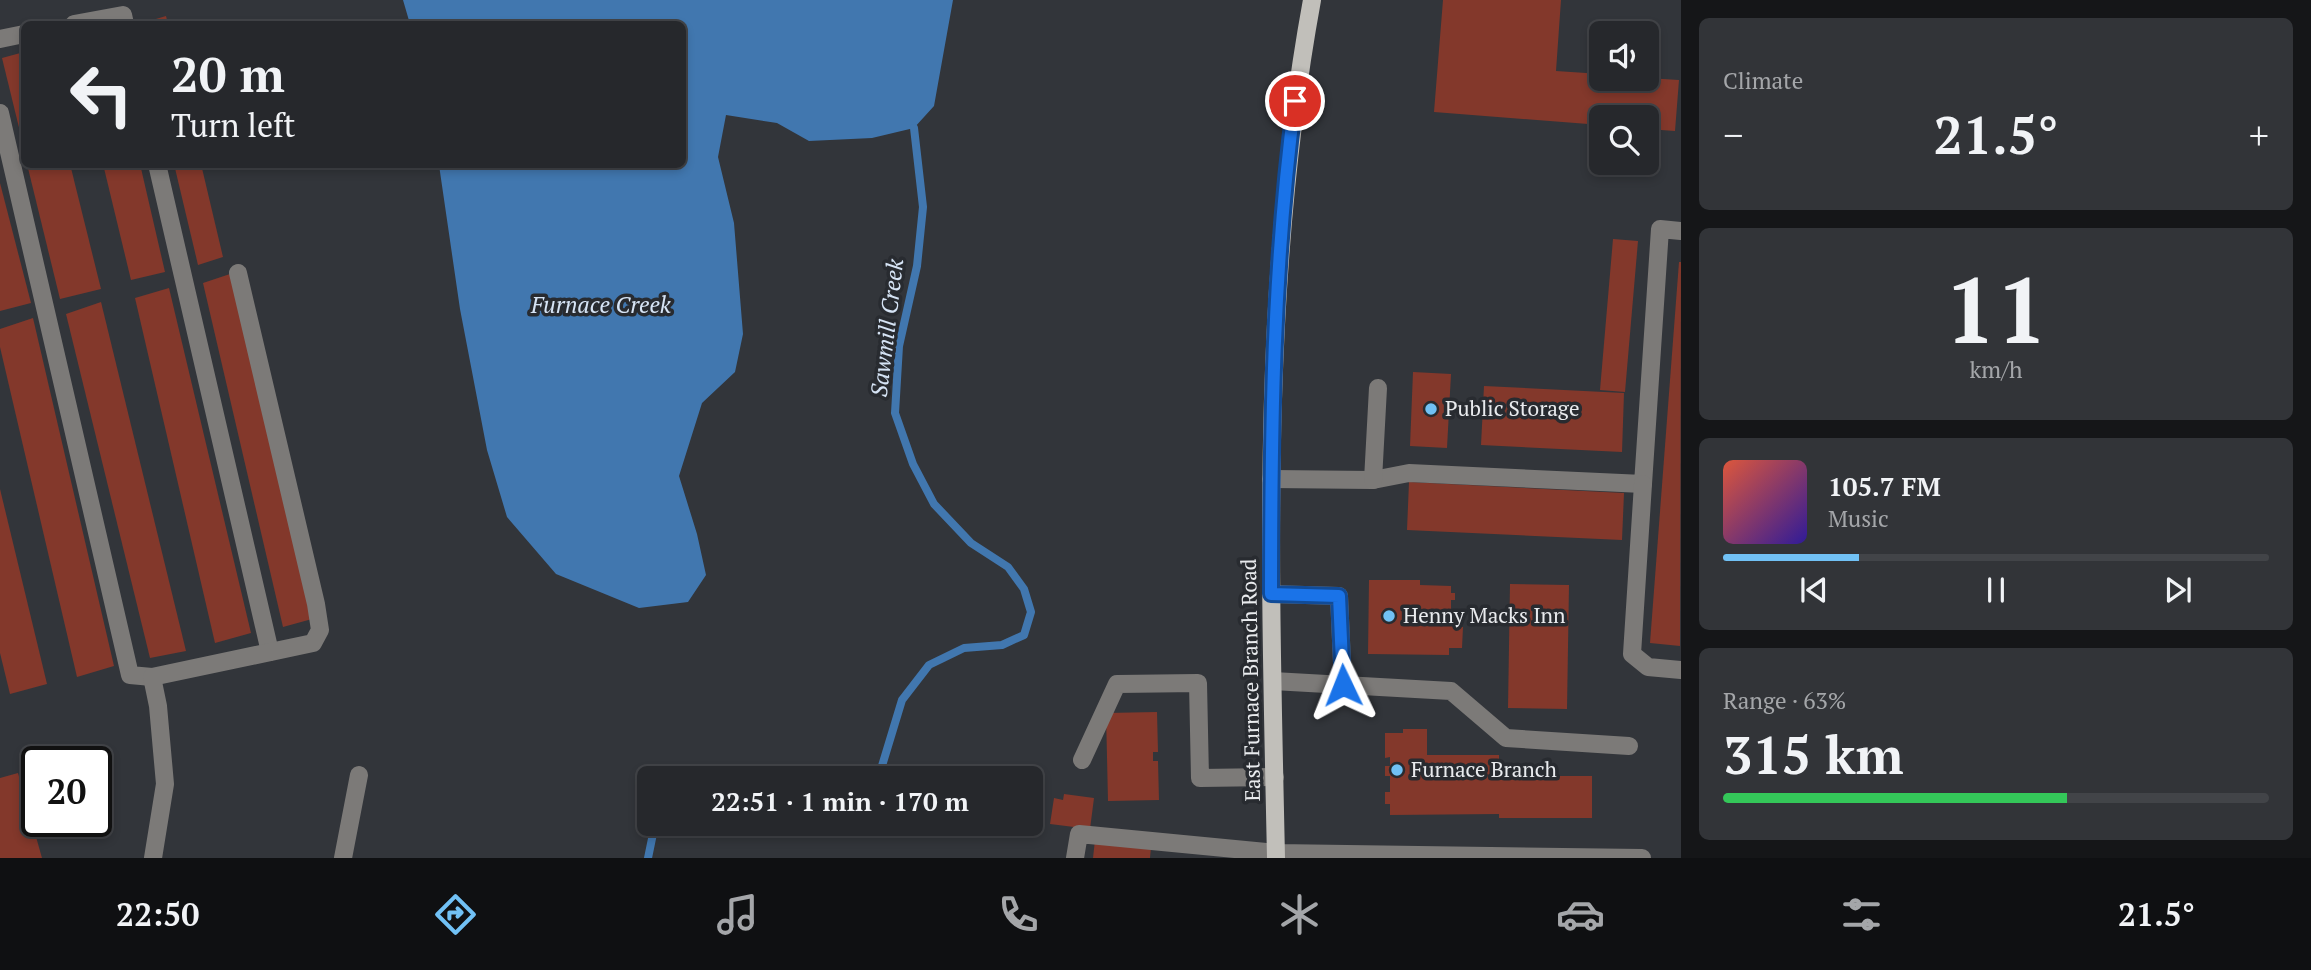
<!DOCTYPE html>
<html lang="en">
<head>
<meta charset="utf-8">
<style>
  :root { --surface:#26282c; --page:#323438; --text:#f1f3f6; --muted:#a4a6a9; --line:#424448; --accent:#71c1f5 }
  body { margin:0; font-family:"PT Serif",serif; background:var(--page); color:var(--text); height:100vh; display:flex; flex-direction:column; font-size:26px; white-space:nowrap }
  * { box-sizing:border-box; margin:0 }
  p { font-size:23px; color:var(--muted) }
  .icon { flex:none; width:38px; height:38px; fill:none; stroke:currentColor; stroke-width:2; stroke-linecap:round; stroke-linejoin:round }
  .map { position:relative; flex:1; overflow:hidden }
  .details { display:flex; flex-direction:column; gap:18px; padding:18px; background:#151618; width:630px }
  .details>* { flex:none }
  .top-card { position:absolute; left:21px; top:21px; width:665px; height:147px; border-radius:10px; box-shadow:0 4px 10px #0003,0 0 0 2px var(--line); background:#26282c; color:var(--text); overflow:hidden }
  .fabs { position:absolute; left:1589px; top:21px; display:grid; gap:14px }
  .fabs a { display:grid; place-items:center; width:70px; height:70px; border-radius:10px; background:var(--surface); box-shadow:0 4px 10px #0003,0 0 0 2px var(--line); font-size:35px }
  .speed { position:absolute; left:21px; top:746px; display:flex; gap:14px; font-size:35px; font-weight:700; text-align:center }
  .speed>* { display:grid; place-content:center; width:91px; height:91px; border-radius:50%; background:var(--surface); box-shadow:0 4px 10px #0003,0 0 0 2px var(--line); line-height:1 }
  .speed .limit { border:4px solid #111; border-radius:10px; background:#fff; color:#111 }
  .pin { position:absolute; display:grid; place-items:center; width:60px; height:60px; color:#fff; margin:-30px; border:4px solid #fff; border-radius:50%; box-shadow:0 2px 7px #0007 }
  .me { position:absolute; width:77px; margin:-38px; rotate:358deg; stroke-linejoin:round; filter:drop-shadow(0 0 5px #0008) }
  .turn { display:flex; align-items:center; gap:24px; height:147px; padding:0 35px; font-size:32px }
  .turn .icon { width:91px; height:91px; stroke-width:2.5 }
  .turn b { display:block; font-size:49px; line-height:60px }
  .big { font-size:52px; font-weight:700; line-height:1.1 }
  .details .tile { flex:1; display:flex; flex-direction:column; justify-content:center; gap:10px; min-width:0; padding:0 24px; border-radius:10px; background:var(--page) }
  .details .dial { align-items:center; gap:0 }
  .dial b { font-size:91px; line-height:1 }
  .song { display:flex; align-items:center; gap:21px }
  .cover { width:84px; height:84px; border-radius:10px; background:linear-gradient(135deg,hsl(10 70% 55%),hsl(250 70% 35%)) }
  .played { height:7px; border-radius:4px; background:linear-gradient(90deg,var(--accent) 25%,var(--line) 25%) }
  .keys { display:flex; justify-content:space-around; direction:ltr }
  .heat { display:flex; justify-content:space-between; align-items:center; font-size:38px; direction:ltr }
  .charge { height:10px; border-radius:5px; background:linear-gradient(90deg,#34c759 63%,var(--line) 0) }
  .trip { position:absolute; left:637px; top:766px; width:406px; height:70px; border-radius:10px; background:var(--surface); box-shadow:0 4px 10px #0003,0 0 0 2px var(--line); font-weight:700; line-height:70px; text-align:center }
  .menu { display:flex; height:112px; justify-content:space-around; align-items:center; background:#0f1012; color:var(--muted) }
  .menu .icon { width:49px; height:49px }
  .menu .on { color:var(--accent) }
  .menu b { font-size:32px; color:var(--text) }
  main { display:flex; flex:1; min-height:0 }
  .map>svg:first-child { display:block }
  .water { fill:#4177af }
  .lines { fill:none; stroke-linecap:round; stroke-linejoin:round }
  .stream { stroke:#4177af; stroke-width:8 }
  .building { fill:#83382b }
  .minor { stroke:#7c7a78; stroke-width:18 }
  .major { stroke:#c1bfba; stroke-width:18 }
  .route-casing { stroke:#114b97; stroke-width:18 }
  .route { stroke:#1a73e8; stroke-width:12 }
  .poi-dot { fill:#71c1f5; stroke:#282b30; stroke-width:2.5 }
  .labels { text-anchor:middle; stroke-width:7; stroke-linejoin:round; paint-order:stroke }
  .poi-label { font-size:21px; fill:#e9ebee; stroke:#282b30; text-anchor:start }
  .street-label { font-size:21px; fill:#e9ebee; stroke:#282b30 }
  .water-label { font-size:23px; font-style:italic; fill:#d6e4f5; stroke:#282b30 }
</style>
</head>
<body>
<main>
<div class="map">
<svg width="1681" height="858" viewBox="0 0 1681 858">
  <rect width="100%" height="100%" fill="#32353a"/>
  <polygon class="water" points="403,0 953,0 934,106 914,128 872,138 809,141 777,123 726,115 718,157 734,223 743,334 735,372 702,403 679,476 697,534 706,575 688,602 639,608 556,574 507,517 487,450 460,309 439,165 682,164 682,24 410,24"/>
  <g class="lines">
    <g class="stream">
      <polyline points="878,779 902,700 929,665 964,648 1002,645 1024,635 1031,612 1024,589 1008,567 971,543 934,504 913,464 895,413 899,346 917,266 923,207 914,128"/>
      <path d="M745 824C766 838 806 835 829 824"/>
      <polyline points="648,858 655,824"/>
    </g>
  </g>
  <g class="building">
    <polygon points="1443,0 1561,0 1556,71 1601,74 1601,79 1647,78 1679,80 1675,131 1647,129 1647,117 1601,117 1601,125 1434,112"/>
    <polygon points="166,16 168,24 139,24"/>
    <polygon points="24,52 24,148 2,58"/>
    <polygon points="27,164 70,164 101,289 60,299"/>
    <polygon points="103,164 140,164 165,272 131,280"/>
    <polygon points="174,164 201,164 223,257 198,265"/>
    <polygon points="0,183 31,303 0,311"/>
    <polygon points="1613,239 1638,241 1625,392 1600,390"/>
    <polygon points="1679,262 1681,262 1680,646 1650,643"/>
    <polygon points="230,274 312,619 283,627 203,283"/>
    <polygon points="169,288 251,633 215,643 135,298"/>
    <polygon points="101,302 186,651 150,658 66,314"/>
    <polygon points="33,318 114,666 77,677 0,347 0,329"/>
    <polygon points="1413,372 1451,374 1447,448 1410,446"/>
    <polygon points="1484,386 1624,393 1622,452 1481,445"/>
    <polygon points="1409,482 1624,493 1622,540 1407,530"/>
    <polygon points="0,489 47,684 10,694 0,653"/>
    <polygon points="1369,580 1420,580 1420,585 1451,586 1451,593 1455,593 1455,600 1451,600 1451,620 1459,620 1459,627 1463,627 1462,648 1449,648 1449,655 1368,654"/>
    <polygon points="1510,584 1569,585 1567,709 1508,708"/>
    <polygon points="1157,712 1158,752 1153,752 1153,761 1158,761 1159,800 1108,801 1106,713"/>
    <polygon points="1403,729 1427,729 1427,755 1499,755 1499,776 1592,776 1592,818 1499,818 1499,814 1390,815 1390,804 1385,804 1385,792 1390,792 1390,776 1385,776 1385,766 1390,766 1390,757 1385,758 1385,733 1403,733"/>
    <polygon points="18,773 42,858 0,858 0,778"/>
    <polygon points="1064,794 1094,798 1090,829 1050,824 1054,798 1063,800"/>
    <polygon points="1095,840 1151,847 1150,858 1093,858"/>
  </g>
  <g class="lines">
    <g class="minor">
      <polyline points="74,24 123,15 125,24"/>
      <polyline points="0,39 24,34"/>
      <polyline points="0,113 130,675 152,677"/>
      <polyline points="157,164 270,652"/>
      <polyline points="1271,479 1373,480 1409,473 1643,484 1660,229 1681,231"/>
      <polyline points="1373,480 1378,388"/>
      <polyline points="1643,484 1632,654 1648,667 1681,670"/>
      <polyline points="1271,594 1339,596 1343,685"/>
      <polyline points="1273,681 1451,691 1506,738 1629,746"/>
      <polyline points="1082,760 1117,684 1198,683 1200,778 1275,777"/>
      <polyline points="153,858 165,784 158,706 152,677 313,643 320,630 316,604 238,273"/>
      <polyline points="343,858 359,775"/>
      <polyline points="1075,858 1079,834 1276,853 1642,858"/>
    </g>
    <path class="major" d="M1276 858C1270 571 1260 283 1312 0"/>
  </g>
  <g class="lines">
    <g class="route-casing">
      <path id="route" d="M1295 101C1273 265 1271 429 1271 594L1339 596 1343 685"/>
    </g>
    <use href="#route" class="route"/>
  </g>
  <g class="poi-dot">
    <circle cx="1431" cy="409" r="7"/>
    <circle cx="1389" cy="616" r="7"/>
    <circle cx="1397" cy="770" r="7"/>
  </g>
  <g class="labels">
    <g class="poi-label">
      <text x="1445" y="416">Public Storage</text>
      <text x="1403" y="623">Henny Macks Inn</text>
      <text x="1411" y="777">Furnace Branch</text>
    </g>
    <g class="street-label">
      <text transform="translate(1251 680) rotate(-91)" y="7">East Furnace Branch Road</text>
    </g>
    <g class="water-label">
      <text x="601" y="313">Furnace Creek</text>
      <text transform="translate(887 328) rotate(-83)" y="8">Sawmill Creek</text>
    </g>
  </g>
</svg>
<div class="fabs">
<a><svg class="icon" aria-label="sound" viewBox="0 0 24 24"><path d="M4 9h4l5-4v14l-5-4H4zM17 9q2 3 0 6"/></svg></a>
<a><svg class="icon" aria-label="search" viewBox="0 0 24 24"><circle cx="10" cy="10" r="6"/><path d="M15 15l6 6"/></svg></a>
</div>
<div class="speed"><div class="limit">20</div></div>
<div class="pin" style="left:1295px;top:101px;background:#d93025"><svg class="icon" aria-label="arrive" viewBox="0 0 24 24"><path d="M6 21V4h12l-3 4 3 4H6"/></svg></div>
<svg class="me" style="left:1343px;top:685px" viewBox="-20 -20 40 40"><path d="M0-17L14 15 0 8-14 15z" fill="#1a73e8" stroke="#fff" stroke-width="4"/></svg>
<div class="trip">22:51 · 1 min · 170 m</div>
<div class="top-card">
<div class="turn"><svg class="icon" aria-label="left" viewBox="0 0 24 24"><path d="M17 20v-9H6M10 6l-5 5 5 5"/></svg><div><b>20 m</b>Turn left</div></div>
</div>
</div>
<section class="details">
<div class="tile"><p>Climate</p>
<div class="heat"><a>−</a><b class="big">21.5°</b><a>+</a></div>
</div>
<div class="tile dial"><b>11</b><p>km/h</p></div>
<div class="tile">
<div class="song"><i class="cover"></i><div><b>105.7 FM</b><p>Music</p></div></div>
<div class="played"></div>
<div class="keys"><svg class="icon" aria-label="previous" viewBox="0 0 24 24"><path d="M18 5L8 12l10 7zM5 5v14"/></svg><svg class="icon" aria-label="pause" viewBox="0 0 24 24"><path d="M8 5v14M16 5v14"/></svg><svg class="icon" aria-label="next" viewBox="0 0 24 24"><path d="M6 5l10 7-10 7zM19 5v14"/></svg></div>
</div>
<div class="tile"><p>Range · 63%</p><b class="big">315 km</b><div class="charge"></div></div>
</section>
</main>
<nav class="menu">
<b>22:50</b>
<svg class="icon on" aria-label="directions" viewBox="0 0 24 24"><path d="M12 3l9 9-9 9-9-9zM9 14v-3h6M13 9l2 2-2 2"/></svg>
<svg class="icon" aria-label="music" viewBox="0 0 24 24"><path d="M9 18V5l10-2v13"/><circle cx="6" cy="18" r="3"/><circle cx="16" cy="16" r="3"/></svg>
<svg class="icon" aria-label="phone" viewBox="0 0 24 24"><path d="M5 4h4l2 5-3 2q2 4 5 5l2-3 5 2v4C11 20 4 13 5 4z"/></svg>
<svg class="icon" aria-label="climate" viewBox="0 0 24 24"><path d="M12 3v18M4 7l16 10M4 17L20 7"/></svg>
<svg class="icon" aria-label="car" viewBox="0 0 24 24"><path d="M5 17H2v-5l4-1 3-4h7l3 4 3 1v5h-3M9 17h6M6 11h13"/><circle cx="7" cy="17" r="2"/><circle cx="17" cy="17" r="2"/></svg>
<svg class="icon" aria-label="filters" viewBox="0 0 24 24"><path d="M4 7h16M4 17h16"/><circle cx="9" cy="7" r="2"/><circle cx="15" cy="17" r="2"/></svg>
<b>21.5°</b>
</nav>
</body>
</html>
